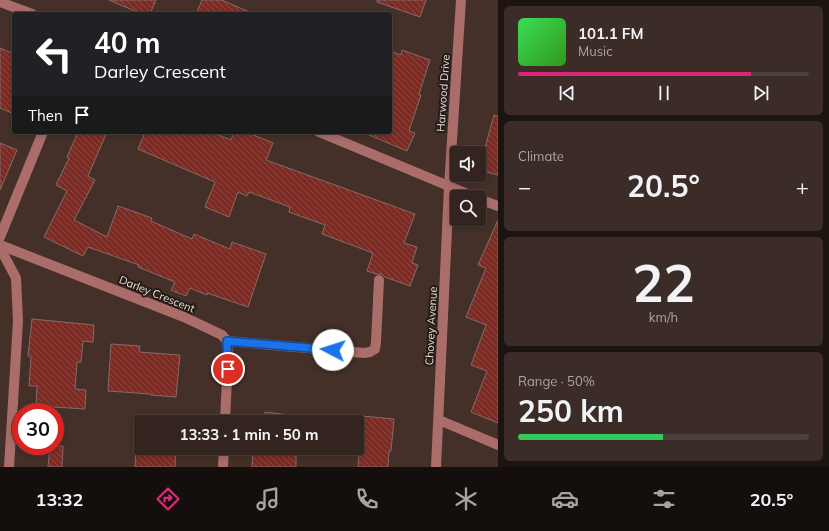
<!DOCTYPE html>
<html lang="en">
<head>
<meta charset="utf-8">
<style>
  :root { --surface:#33241f; --page:#3b2c28; --text:#f1f3f6; --muted:#a9a4a4; --line:#4e413d; --accent:#db2777 }
  body { margin:0; font-family:Mulish,sans-serif; background:var(--page); color:var(--text); height:100vh; display:flex; flex-direction:column; font-size:15px; white-space:nowrap }
  * { box-sizing:border-box; margin:0 }
  p { font-size:13px; color:var(--muted) }
  .icon { flex:none; width:22px; height:22px; fill:none; stroke:currentColor; stroke-width:2; stroke-linecap:round; stroke-linejoin:round }
  .map { position:relative; flex:1; overflow:hidden }
  .panel { display:flex; flex-direction:column; gap:6px; padding:6px; background:#1c1411; width:331px }
  .panel>* { flex:none }
  .top-card { position:absolute; left:12px; top:12px; width:380px; height:122px; border-radius:4px; box-shadow:0 2px 6px #0003,0 0 0 1px var(--line); background:#202124; color:#fff; overflow:hidden }
  .tools { position:absolute; left:450px; top:146px; display:grid; gap:8px }
  .tools a { display:grid; place-items:center; width:36px; height:36px; border-radius:4px; background:var(--surface); box-shadow:0 2px 6px #0003,0 0 0 1px var(--line); font-size:20px }
  .speed { position:absolute; left:12px; top:403px; display:flex; gap:8px; font-size:20px; font-weight:700; text-align:center }
  .speed>* { display:grid; place-content:center; width:52px; height:52px; border-radius:50%; background:var(--surface); box-shadow:0 2px 6px #0003,0 0 0 1px var(--line); line-height:1 }
  .speed .limit { border:6px solid #d22; background:#fff; color:#111 }
  .pin { position:absolute; display:grid; place-items:center; width:34px; height:34px; color:#fff; margin:-17px; border:2px solid #fff; border-radius:50%; box-shadow:0 1px 4px #0007 }
  .me { position:absolute; width:44px; margin:-22px; rotate:275deg; stroke-linejoin:round; filter:drop-shadow(0 0 3px #0008) }
  .turn { display:flex; align-items:center; gap:14px; height:84px; padding:0 16px; font-size:18px }
  .turn .icon { width:52px; height:52px; stroke-width:2.5 }
  .turn b { display:block; font-size:28px; line-height:34px }
  .then { display:flex; align-items:center; height:38px; padding:0 16px; background:#0003; gap:8px; font-size:15px }
  .big { font-size:30px; font-weight:700; line-height:1.1 }
  .panel .widget { flex:1; display:flex; flex-direction:column; justify-content:center; gap:6px; min-width:0; padding:0 14px; border-radius:6px; background:var(--page) }
  .panel .dial { align-items:center; gap:0 }
  .dial b { font-size:52px; line-height:1 }
  .song { display:flex; align-items:center; gap:12px }
  .cover { width:48px; height:48px; border-radius:6px; background:linear-gradient(135deg,hsl(130 70% 55%),hsl(110 70% 35%)) }
  .played { height:4px; border-radius:2px; background:linear-gradient(90deg,var(--accent) 80%,var(--line) 80%) }
  .keys { display:flex; justify-content:space-around; direction:ltr }
  .heat { display:flex; justify-content:space-between; align-items:center; font-size:22px; direction:ltr }
  .charge { height:6px; border-radius:3px; background:linear-gradient(90deg,#34c759 50%,var(--line) 0) }
  .trip { position:absolute; left:134px; top:415px; width:230px; height:40px; border-radius:4px; background:var(--surface); box-shadow:0 2px 6px #0003,0 0 0 1px var(--line); font-weight:700; line-height:40px; text-align:center }
  .menu { display:flex; height:64px; justify-content:space-around; align-items:center; background:#140e0c; color:var(--muted) }
  .menu .icon { width:28px; height:28px }
  .menu .current { color:var(--accent) }
  .menu b { font-size:18px; color:var(--text) }
  main { display:flex; flex:1; min-height:0 }
  .map>svg:first-child { display:block }
  .building { fill:url(#building-back-hatch); stroke:#846b67 }
  .lines { fill:none; stroke-linecap:round; stroke-linejoin:round }
  .minor { stroke:#aa6d6a; stroke-width:10 }
  .route-casing { stroke:#114b97; stroke-width:10 }
  .route { stroke:#1a73e8; stroke-width:7 }
  .labels { text-anchor:middle; stroke-width:4; stroke-linejoin:round; paint-order:stroke }
  .street-label { font-size:11px; fill:#ebded9; stroke:#241b17 }
</style>
</head>
<body>
<main>
<div class="map">
<svg width="498" height="467" viewBox="0 0 498 467">
  <defs>
    <pattern id="building-back-hatch" width="6" height="6" patternUnits="userSpaceOnUse"><rect width="6" height="6" fill="#7d2b22"/><path d="M-1 5l2 2M0 0l6 6M5-1l2 2" fill="none" stroke="#904942"/></pattern>
  </defs>
  <rect width="100%" height="100%" fill="#443029"/>
  <g class="building">
    <polygon points="109,0 156,0 150,14 142,14"/>
    <polygon points="202,0 222,0 254,14 196,14"/>
    <polygon points="377,0 426,0 420,17 377,2"/>
    <polygon points="0,48 14,54 14,114 0,108"/>
    <polygon points="402,50 430,60 419,94 421,95 409,131 415,133 407,151 362,132 390,132 390,51 401,55"/>
    <polygon points="494,115 498,116 498,175 479,170"/>
    <polygon points="78,132 107,132 88,176 95,180 74,220 107,237 118,206 152,218 151,221 192,239 194,234 230,249 232,242 266,254 248,307 207,293 207,295 190,288 186,296 171,290 175,282 138,267 139,265 88,247 83,256 44,237 67,191 56,185 69,158 67,157"/>
    <polygon points="145,132 211,132 231,140 234,132 246,132 273,143 266,160 415,214 404,243 417,247 412,263 418,265 410,286 385,277 382,274 376,274 367,271 373,253 322,234 325,225 289,212 290,207 249,192 247,196 238,192 229,217 205,207 215,182 138,149"/>
    <polygon points="0,143 17,150 0,190"/>
    <polygon points="498,220 498,423 471,412 487,371 471,365 486,325 466,317 486,268 478,265"/>
    <polygon points="32,319 94,325 93,342 83,341 81,362 77,362 75,389 86,390 85,409 36,406 37,386 29,386 31,357 28,356"/>
    <polygon points="111,344 140,346 139,352 180,355 176,397 151,395 151,394 108,391"/>
    <polygon points="265,412 306,417 305,422 264,422"/>
    <polygon points="362,416 394,419 391,451 389,451 388,467 358,467"/>
    <polygon points="50,446 63,446 62,467 48,467"/>
    <polygon points="136,448 176,448 175,467 135,467"/>
    <polygon points="253,448 303,448 303,452 296,452 296,467 252,467"/>
  </g>
  <g class="lines">
    <g class="minor">
      <polyline points="0,2 32,14"/>
      <polyline points="319,132 475,197"/>
      <polyline points="479,199 498,206"/>
      <polyline points="0,237 43,132"/>
      <polyline points="0,245 184,317 222,335 227,341 228,356 225,422"/>
      <polyline points="0,248 16,278 18,321 9,467"/>
      <polyline points="227,341 364,353 370,352 375,349 376,342 379,280"/>
      <polyline points="439,420 498,445"/>
      <polyline points="223,467 224,448"/>
      <polyline points="436,467 449,187 461,0"/>
    </g>
  </g>
  <g class="lines">
    <g class="route-casing">
      <polyline id="route" points="228,369 227,341 333,350"/>
    </g>
    <use href="#route" class="route"/>
  </g>
  <g class="labels">
    <g class="street-label">
      <text transform="translate(443 93) rotate(-86)" y="4">Harwood Drive</text>
      <text transform="translate(157 294) rotate(22)" y="4">Darley Crescent</text>
      <text transform="translate(431 326) rotate(-87)" y="4">Chovey Avenue</text>
    </g>
  </g>
</svg>
<div class="tools">
<a><svg class="icon" aria-label="sound" viewBox="0 0 24 24"><path d="M4 9h4l5-4v14l-5-4H4zM17 9q2 3 0 6"/></svg></a>
<a><svg class="icon" aria-label="search" viewBox="0 0 24 24"><circle cx="10" cy="10" r="6"/><path d="M15 15l6 6"/></svg></a>
</div>
<div class="speed"><div class="limit">30</div></div>
<div class="pin" style="left:228px;top:369px;background:#d93025"><svg class="icon" aria-label="arrive" viewBox="0 0 24 24"><path d="M6 21V4h12l-3 4 3 4H6"/></svg></div>
<svg class="me" style="left:333px;top:350px" viewBox="-20 -20 40 40"><circle r="19" fill="#fff"/><path d="M0-13L10 11 0 6-10 11z" fill="#1a73e8"/></svg>
<div class="trip">13:33 · 1 min · 50 m</div>
<div class="top-card">
<div class="turn"><svg class="icon" aria-label="left" viewBox="0 0 24 24"><path d="M17 20v-9H6M10 6l-5 5 5 5"/></svg><div><b>40 m</b>Darley Crescent</div></div>
<div class="then">Then<svg class="icon" aria-label="arrive" viewBox="0 0 24 24"><path d="M6 21V4h12l-3 4 3 4H6"/></svg></div>
</div>
</div>
<section class="panel">
<div class="widget">
<div class="song"><i class="cover"></i><div><b>101.1 FM</b><p>Music</p></div></div>
<div class="played"></div>
<div class="keys"><svg class="icon" aria-label="previous" viewBox="0 0 24 24"><path d="M18 5L8 12l10 7zM5 5v14"/></svg><svg class="icon" aria-label="pause" viewBox="0 0 24 24"><path d="M8 5v14M16 5v14"/></svg><svg class="icon" aria-label="next" viewBox="0 0 24 24"><path d="M6 5l10 7-10 7zM19 5v14"/></svg></div>
</div>
<div class="widget"><p>Climate</p>
<div class="heat"><a>−</a><b class="big">20.5°</b><a>+</a></div>
</div>
<div class="widget dial"><b>22</b><p>km/h</p></div>
<div class="widget"><p>Range · 50%</p><b class="big">250 km</b><div class="charge"></div></div>
</section>
</main>
<nav class="menu">
<b>13:32</b>
<svg class="icon current" aria-label="directions" viewBox="0 0 24 24"><path d="M12 3l9 9-9 9-9-9zM9 14v-3h6M13 9l2 2-2 2"/></svg>
<svg class="icon" aria-label="music" viewBox="0 0 24 24"><path d="M9 18V5l10-2v13"/><circle cx="6" cy="18" r="3"/><circle cx="16" cy="16" r="3"/></svg>
<svg class="icon" aria-label="phone" viewBox="0 0 24 24"><path d="M5 4h4l2 5-3 2q2 4 5 5l2-3 5 2v4C11 20 4 13 5 4z"/></svg>
<svg class="icon" aria-label="climate" viewBox="0 0 24 24"><path d="M12 3v18M4 7l16 10M4 17L20 7"/></svg>
<svg class="icon" aria-label="car" viewBox="0 0 24 24"><path d="M5 17H2v-5l4-1 3-4h7l3 4 3 1v5h-3M9 17h6M6 11h13"/><circle cx="7" cy="17" r="2"/><circle cx="17" cy="17" r="2"/></svg>
<svg class="icon" aria-label="filters" viewBox="0 0 24 24"><path d="M4 7h16M4 17h16"/><circle cx="9" cy="7" r="2"/><circle cx="15" cy="17" r="2"/></svg>
<b>20.5°</b>
</nav>
</body>
</html>
